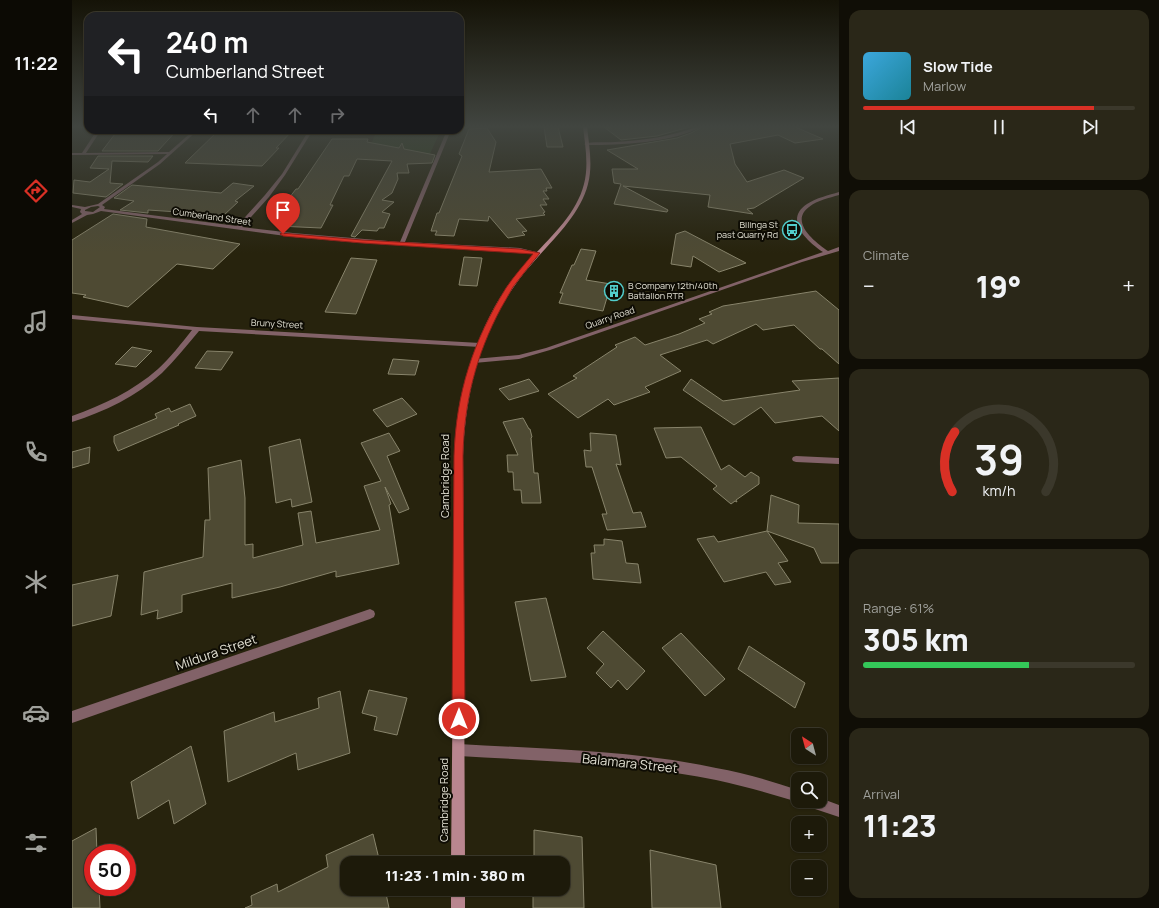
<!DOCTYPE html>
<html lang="en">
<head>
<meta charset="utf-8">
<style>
  :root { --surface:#1d1a0a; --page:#2a2718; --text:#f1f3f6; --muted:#a0a19c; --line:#3b382b; --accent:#d93025 }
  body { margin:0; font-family:Manrope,sans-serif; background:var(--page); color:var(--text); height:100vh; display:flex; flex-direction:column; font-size:15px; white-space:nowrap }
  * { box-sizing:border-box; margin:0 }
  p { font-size:13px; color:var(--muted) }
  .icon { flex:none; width:22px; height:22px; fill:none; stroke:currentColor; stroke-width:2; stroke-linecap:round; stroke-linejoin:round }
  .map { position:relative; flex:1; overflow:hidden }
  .details { display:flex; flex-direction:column; gap:10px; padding:10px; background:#100e06; width:320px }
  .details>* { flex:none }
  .hud { position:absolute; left:12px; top:12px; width:380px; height:122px; border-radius:12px; box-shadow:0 1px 3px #0004,0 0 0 1px var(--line); background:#202124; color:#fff; overflow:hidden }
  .needle { width:26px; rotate:324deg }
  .tools { position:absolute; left:719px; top:728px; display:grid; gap:8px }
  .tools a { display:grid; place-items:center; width:36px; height:36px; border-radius:8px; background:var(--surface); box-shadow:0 1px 3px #0004,0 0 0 1px var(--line); font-size:20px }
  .speed { position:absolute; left:12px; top:844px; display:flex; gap:8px; font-size:20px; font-weight:700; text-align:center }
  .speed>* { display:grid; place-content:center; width:52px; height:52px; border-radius:50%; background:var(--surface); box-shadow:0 1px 3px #0004,0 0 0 1px var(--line); line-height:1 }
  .speed .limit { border:6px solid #d22; background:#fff; color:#111 }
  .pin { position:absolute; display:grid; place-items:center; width:34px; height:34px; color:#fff; margin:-41px -17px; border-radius:50% 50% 50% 0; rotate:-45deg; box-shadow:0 0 4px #0007 }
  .pin .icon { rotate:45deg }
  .me { position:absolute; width:44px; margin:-22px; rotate:0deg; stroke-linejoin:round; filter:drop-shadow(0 0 3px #0008) }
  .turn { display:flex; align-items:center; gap:14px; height:84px; padding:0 16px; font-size:18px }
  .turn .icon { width:52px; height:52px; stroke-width:2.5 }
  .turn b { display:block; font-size:28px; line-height:34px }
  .lanes { display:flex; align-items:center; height:38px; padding:0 16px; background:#0003; justify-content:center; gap:20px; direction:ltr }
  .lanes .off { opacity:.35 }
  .big { font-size:30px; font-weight:800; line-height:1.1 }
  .details .card { flex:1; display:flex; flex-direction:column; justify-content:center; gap:6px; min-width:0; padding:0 14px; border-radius:12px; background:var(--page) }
  .details .dial { align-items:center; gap:0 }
  .dial svg { height:104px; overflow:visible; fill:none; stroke:var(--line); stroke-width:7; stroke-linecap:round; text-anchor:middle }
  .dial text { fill:var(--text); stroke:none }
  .song { display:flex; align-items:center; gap:12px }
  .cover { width:48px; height:48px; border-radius:6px; background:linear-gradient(135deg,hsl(200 70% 55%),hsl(190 70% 35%)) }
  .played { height:4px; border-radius:2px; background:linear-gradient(90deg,var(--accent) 85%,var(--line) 85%) }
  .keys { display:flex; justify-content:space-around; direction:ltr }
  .heat { display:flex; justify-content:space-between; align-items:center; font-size:22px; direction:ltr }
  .charge { height:6px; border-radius:3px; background:linear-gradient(90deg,#34c759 61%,var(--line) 0) }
  .trip { position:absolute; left:268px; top:856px; width:230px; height:40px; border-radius:12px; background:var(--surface); box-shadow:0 1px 3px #0004,0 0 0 1px var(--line); font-weight:800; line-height:40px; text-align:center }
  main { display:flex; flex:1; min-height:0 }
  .tab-bar { display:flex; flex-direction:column; width:72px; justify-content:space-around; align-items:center; background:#0c0a04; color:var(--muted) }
  .tab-bar .icon { width:28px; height:28px }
  .tab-bar .current { color:var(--accent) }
  .tab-bar b { font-size:18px; color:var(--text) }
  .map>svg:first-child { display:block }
  .green { fill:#2e411b }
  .building { fill:#4e4a33; stroke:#88846b }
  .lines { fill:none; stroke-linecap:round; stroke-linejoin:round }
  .minor { fill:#826268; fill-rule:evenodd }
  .secondary { fill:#b9868f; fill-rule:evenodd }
  .route { fill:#d93025; stroke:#8d1f18 }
  .labels { text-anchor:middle; stroke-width:4; stroke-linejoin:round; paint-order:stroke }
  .far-street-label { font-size:9px; fill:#e2e0d3; stroke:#0e0c04 }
  .far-poi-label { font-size:9px; fill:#e2e0d3; stroke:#0e0c04; text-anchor:end }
  .street-label { font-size:11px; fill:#e2e0d3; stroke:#0e0c04 }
  .near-street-label { font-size:13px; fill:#e2e0d3; stroke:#0e0c04 }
</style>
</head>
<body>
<main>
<nav class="tab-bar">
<b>11:22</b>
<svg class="icon current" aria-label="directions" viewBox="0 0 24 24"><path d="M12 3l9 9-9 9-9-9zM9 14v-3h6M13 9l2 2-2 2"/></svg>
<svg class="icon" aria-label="music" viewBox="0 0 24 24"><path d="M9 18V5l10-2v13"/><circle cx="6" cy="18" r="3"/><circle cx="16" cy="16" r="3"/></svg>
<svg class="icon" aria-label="phone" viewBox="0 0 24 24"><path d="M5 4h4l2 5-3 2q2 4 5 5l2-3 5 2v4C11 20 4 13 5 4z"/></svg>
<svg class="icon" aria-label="climate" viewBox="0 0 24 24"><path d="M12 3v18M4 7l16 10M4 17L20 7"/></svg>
<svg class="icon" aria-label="car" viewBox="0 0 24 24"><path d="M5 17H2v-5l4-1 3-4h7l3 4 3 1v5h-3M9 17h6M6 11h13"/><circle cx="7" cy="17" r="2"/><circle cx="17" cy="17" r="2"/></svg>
<svg class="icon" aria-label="filters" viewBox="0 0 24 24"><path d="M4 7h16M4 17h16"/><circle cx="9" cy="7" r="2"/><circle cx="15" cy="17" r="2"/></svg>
</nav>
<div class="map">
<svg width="767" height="908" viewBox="0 0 767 908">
  <rect width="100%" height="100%" fill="#27230d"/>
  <polygon class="green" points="305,130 369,130 356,158 294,156"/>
  <g class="building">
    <polygon points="537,126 621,126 585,136 549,140 532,127 539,128"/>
    <polygon points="632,126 721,126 751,139 723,143 706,135 658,144 663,164 675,182 712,170 732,178 682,208 675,209 681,214 636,207 638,195 551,186 596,210 595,212 542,204 549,184 542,183 540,169 566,169 535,150 605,138 619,133"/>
    <polygon points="472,127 486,127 491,147 475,147"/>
    <polygon points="415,128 424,142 417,172 469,169 480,188 474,188 475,191 471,191 477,199 471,199 475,205 468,205 473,212 471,213 473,215 444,219 455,231 450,232 453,235 436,238 417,216 416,221 387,219 382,236 363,235 365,231 359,231 365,213 367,213 390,156 387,154 397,129"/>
    <polygon points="46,130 105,130 86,151 30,151"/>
    <polygon points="147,130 221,130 204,148 207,148 190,166 113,163"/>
    <polygon points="260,139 296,139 295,142 327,148 330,143 332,149 363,155 360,163 335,164 337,173 325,173 326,179 320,193 310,200 322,202 310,212 318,214 312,228 307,228 305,231 290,230 283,237 279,236 320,161 285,159 277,176 272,176 258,205 261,205 249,228 206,226 216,212 210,207 224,189 226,189"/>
    <polygon points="26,156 81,156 76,162 40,161 38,183 51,184 34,197 1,193 2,180 18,182 37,169 18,168"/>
    <polygon points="161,183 182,186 163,201 166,202 152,215 76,210 76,213 48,210 62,201 42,198 60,185 149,193"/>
    <polygon points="41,214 75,219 74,227 168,244 141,269 105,264 56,307 11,297 14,295 0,293 0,240"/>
    <polygon points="613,231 674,263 647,272 621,256 619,267 599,264 604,234"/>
    <polygon points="509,249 524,251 514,280 539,284 531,311 487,303 491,293 488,293 500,265 502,265"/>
    <polygon points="392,257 410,258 405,286 387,285"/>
    <polygon points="279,258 305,260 284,314 253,312"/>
    <polygon points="744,291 767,310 767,364 750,349 748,349 722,325 691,330 684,324 641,344 635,340 588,355 609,371 573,387 578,392 542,405 536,399 506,418 476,394 505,378 501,376 545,347 543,345 563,337 573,345 607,334 633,323 627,319 640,314 637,312 651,306"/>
    <polygon points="60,347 80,351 64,367 43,364"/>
    <polygon points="135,351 161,352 149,370 123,368"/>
    <polygon points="321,359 347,361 343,375 316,374"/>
    <polygon points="767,378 767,431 750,416 703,423 689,407 662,425 611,390 619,379 651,401 728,390 720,381"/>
    <polygon points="457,379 467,391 437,400 427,389"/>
    <polygon points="330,398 345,414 315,427 301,410"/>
    <polygon points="118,404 124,416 106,424 107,425 46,451 42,442 42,436 85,418 83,414 97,408 99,412"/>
    <polygon points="451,418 457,429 458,429 460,437 459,438 462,473 466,473 469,503 450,503 449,490 442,490 441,472 436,472 435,455 446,455 431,422"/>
    <polygon points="629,427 649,470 657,465 673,477 679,472 687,477 687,484 664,500 665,502 663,501 659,504 641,489 645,486 609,457 594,458 582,428"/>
    <polygon points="317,433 328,451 315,456 337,509 327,513 313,487 319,504 317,505 327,564 264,577 264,571 208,587 160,598 160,583 110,595 110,612 85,619 86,610 69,615 72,572 131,557 133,520 138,520 136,468 169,460 173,498 173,545 181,544 181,558 231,545 226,513 239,511 244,543 308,530 292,486 309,481 289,443"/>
    <polygon points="518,433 544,435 549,465 544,464 561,513 569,512 574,527 535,530 530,514 535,514 520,467 514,467 512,450 519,451"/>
    <polygon points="228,439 240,502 220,507 219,499 204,503 197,447"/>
    <polygon points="18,447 17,463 0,468 0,452"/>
    <polygon points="699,495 727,505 726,523 767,524 767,563 749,563 742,548 695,531"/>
    <polygon points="695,531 716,561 706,563 719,582 703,585 694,572 652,582 625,539 642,536 646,542"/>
    <polygon points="532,539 550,541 554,563 566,564 569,583 521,579 519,553 523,553 522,545 532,545"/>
    <polygon points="46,575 39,616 0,626 0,585"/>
    <polygon points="474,598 494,677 459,681 443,602"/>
    <polygon points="531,631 573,671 555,690 546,680 539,688 524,673 532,664 515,648"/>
    <polygon points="609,633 653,679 633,696 590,648"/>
    <polygon points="677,646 733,683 723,708 666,669"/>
    <polygon points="297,690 335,698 325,735 302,730 305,717 290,713"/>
    <polygon points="268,691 278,753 226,770 224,753 156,782 152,731 202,712 203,722 247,708 246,698"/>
    <polygon points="119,746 134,804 102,824 97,800 66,819 59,782"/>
    <polygon points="24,828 25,853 21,853 21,887 27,887 28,908 0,908 0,841"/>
    <polygon points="462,830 510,837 512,908 461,908 461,889 491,889 491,863 462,863"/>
    <polygon points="301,834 308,863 275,863 275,889 313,889 317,908 173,908 180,905 179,896 205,884 206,892 256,867 254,855"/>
    <polygon points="578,850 644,865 649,908 580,908"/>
  </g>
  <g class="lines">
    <g class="minor">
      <path d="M626 126H631C601 143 548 145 514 145L512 144C520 141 534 143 543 142 571 140 600 137 626 126Z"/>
      <path d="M25 130H29L14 153 97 152 122 130H126L88 164 30 205 33 207 32 209 165 226 193 195 210 174 237 130H241L213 175 197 197 170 227 221 233 328 242 375 130H379L333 242 448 248 468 253 465 255 448 252 290 243 221 237 29 211 21 214 15 215 0 223V220L10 214 8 212 9 209 0 207V205L13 207 26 204 86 162 95 154 0 155V153H10ZM26 206 28 207 21 212 13 211V210L19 207Z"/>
      <path d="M767 192V195C757 198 746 200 737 207 717 222 743 242 756 251L767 247V251L730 262 478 350 447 359 402 363 399 361 402 359 447 355 474 348 751 252C736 242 711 220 735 204 744 198 757 195 767 192Z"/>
      <path d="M0 315 125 327 408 343 411 345 408 347 127 331C115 345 103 360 90 373 65 396 32 412 0 422V416C31 405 61 391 86 369 98 358 109 344 120 330L0 319Z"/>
      <polygon points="724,456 767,458 767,464 724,462 721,461 720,459 721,457"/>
      <polygon points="298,609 302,611 303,614 302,617 298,619 0,723 0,711"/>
      <path d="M387 744C473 749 560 750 644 768 672 773 699 781 726 790V801H729L726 802C699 794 672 786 644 780 560 763 473 761 387 756L383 754 381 750 383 746Z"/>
      <polygon points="748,798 767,805 767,817 734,806 733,801 748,801"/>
    </g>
    <g class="secondary">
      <path d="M511 126H515C517 145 521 165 516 184 508 216 479 241 459 265 447 278 438 292 429 307 403 353 393 404 391 456L393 863H379L383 456C386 404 397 354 422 308 431 292 442 277 454 264 475 240 504 216 512 184 517 165 513 145 511 126Z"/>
      <rect x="379" y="889" width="14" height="19"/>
    </g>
  </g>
  <linearGradient id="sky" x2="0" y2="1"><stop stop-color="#151307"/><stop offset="0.5" stop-color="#414540"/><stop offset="1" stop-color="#414540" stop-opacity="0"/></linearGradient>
  <rect width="767" height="253" fill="url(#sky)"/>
  <path class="route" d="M209 233 290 240 448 249 468 253C459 264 450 275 441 287 437 294 433 301 429 308 404 355 392 402 391 456L393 719 391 724 387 726 382 724 380 719 382 456C384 393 401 341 434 288 442 276 452 265 461 254L290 243 211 236 208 234Z"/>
  <defs>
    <g id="bus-ring" transform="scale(1)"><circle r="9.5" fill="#0e0c04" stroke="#52cdcc" stroke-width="1.5"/><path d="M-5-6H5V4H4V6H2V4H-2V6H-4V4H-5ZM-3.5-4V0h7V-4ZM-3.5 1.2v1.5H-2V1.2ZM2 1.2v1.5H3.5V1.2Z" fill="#52cdcc"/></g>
    <g id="building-ring" transform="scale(1)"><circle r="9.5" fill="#0e0c04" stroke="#52cdcc" stroke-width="1.5"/><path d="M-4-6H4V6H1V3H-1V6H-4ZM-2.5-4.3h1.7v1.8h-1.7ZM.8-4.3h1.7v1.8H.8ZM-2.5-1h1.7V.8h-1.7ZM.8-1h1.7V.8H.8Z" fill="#52cdcc"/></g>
  </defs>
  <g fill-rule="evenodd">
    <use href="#bus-ring" x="720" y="230"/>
    <use href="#building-ring" x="542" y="291"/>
  </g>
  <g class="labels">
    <g class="far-street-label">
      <text transform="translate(140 217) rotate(8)" y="3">Cumberland Street</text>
      <text transform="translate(538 318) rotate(-19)" y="3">Quarry Road</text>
      <text transform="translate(205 324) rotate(3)" y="3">Bruny Street</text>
    </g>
    <g class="far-poi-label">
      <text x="706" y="228">Bilinga St<tspan x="706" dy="10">past Quarry Rd</tspan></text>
      <text x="556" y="289" text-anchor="start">B Company 12th/40th<tspan x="556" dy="10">Battalion RTR</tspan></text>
    </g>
    <g class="street-label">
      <text transform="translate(373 476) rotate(-90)" y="4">Cambridge Road</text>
      <text transform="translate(372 800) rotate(-90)" y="4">Cambridge Road</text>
    </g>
    <g class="near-street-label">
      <text transform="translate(144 652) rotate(-19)" y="5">Mildura Street</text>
      <text transform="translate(558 763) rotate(6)" y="5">Balamara Street</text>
    </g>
  </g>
</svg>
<div class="tools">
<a><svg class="needle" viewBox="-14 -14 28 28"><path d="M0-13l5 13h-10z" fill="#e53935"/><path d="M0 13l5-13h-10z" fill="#a0a19c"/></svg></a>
<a><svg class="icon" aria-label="search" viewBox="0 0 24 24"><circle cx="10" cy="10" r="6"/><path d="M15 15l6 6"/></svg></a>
<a>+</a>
<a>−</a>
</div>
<div class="speed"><div class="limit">50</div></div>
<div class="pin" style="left:211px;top:234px;background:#d93025"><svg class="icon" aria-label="arrive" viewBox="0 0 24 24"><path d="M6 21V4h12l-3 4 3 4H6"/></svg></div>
<svg class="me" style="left:387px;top:719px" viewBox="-20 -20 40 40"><circle r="17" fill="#d93025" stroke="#fff" stroke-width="3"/><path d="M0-11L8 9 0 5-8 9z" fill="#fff"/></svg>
<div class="trip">11:23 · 1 min · 380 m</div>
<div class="hud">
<div class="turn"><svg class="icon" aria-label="left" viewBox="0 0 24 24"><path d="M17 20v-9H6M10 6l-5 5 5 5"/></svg><div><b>240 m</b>Cumberland Street</div></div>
<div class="lanes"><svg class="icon" aria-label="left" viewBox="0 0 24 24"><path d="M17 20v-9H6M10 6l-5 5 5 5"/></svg><svg class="icon off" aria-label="ahead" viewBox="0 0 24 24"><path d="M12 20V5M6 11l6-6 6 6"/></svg><svg class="icon off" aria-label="ahead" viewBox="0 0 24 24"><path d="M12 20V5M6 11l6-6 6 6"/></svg><svg class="icon off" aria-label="right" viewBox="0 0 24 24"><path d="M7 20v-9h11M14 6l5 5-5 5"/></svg></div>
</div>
</div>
<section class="details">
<div class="card">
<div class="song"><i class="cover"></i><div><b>Slow Tide</b><p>Marlow</p></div></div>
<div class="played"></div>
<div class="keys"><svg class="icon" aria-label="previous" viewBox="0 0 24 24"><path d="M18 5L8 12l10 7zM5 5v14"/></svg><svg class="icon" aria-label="pause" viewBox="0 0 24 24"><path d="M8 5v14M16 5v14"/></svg><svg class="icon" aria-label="next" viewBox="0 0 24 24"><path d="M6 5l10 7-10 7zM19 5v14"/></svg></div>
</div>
<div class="card"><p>Climate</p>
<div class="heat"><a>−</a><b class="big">19°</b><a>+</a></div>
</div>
<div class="card dial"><svg viewBox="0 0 100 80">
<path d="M14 69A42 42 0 1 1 86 69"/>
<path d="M14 69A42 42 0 0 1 16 23" stroke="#d93025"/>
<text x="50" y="56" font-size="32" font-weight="700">39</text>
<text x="50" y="72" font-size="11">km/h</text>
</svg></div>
<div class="card"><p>Range · 61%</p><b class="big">305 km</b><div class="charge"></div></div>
<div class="card"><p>Arrival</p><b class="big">11:23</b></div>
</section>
</main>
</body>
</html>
